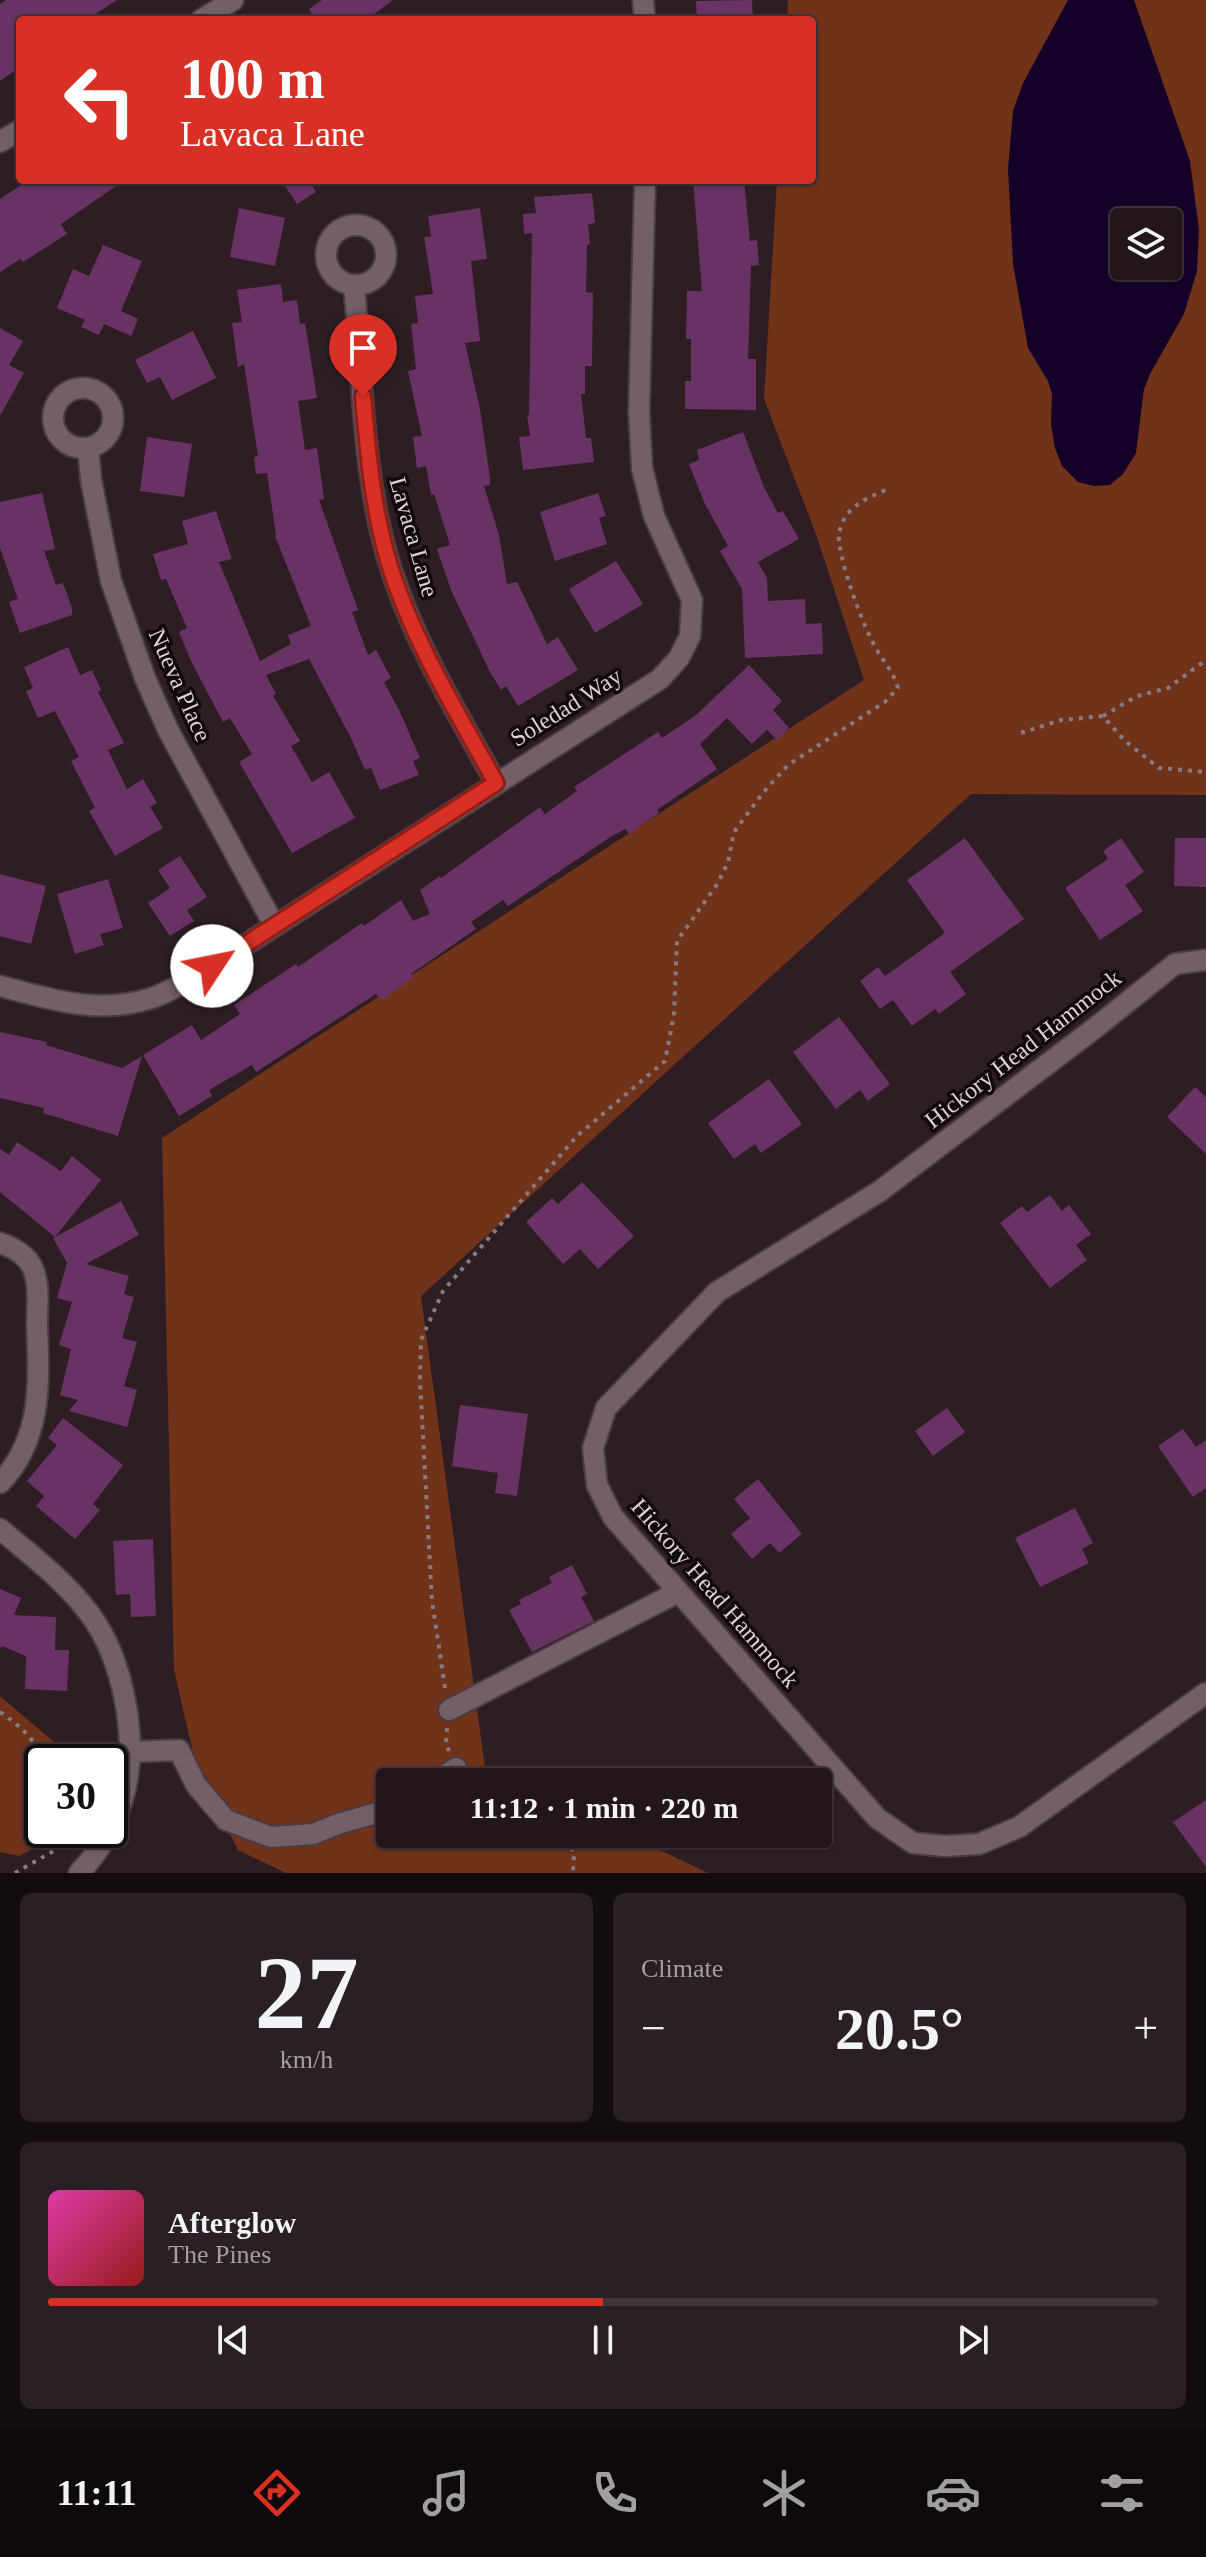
<!DOCTYPE html>
<html lang="en">
<head>
<meta charset="utf-8">
<style>
  :root { --surface:#22161b; --page:#2a1f24; --text:#f1f3f6; --muted:#a29fa3; --line:#3f353a; --accent:#d93025 }
  body { margin:0; font-family:"Times New Roman",serif; background:var(--page); color:var(--text); height:100vh; display:flex; flex-direction:column; font-size:30px; white-space:nowrap }
  * { box-sizing:border-box; margin:0 }
  p { font-size:26px; color:var(--muted) }
  .icon { flex:none; width:44px; height:44px; fill:none; stroke:currentColor; stroke-width:2; stroke-linecap:round; stroke-linejoin:round }
  .map { position:relative; height:1873px; overflow:hidden }
  .side { display:flex; flex-direction:column; gap:20px; padding:20px; background:#130c0f; flex:1 }
  .side>* { flex:none }
  .banner { position:absolute; left:16px; top:16px; width:800px; height:168px; border-radius:8px; box-shadow:0 2px 6px #0004,0 0 0 2px var(--line); background:#d93025; color:#fff; overflow:hidden }
  .tools { position:absolute; left:1110px; top:208px; display:grid; gap:16px }
  .tools a { display:grid; place-items:center; width:72px; height:72px; border-radius:8px; background:var(--surface); box-shadow:0 2px 6px #0004,0 0 0 2px var(--line); font-size:40px }
  .speed { position:absolute; left:24px; top:1744px; display:flex; gap:16px; font-size:40px; font-weight:700; text-align:center }
  .speed>* { display:grid; place-content:center; width:104px; height:104px; border-radius:50%; background:var(--surface); box-shadow:0 2px 6px #0004,0 0 0 2px var(--line); line-height:1 }
  .speed .limit { border:4px solid #111; border-radius:12px; background:#fff; color:#111 }
  .pin { position:absolute; display:grid; place-items:center; width:68px; height:68px; color:#fff; margin:-82px -34px; border-radius:50% 50% 50% 0; rotate:-45deg; box-shadow:0 0 8px #0007 }
  .pin .icon { rotate:45deg }
  .me { position:absolute; width:88px; margin:-44px; rotate:56deg; stroke-linejoin:round; filter:drop-shadow(0 0 6px #0008) }
  .turn { display:flex; align-items:center; gap:28px; height:168px; padding:0 32px; font-size:36px }
  .turn .icon { width:104px; height:104px; stroke-width:2.5 }
  .turn b { display:block; font-size:56px; line-height:68px }
  .big { font-size:60px; font-weight:800; line-height:1.1 }
  .side .widget { flex:1; display:flex; flex-direction:column; justify-content:center; gap:12px; min-width:0; padding:0 28px; border-radius:12px; background:var(--page) }
  .side .dial { align-items:center; gap:0 }
  .dial b { font-size:104px; line-height:1 }
  .song { display:flex; align-items:center; gap:24px }
  .cover { width:96px; height:96px; border-radius:12px; background:linear-gradient(135deg,hsl(320 70% 55%),hsl(0 70% 35%)) }
  .played { height:8px; border-radius:4px; background:linear-gradient(90deg,var(--accent) 50%,var(--line) 50%) }
  .keys { display:flex; justify-content:space-around; direction:ltr }
  .heat { display:flex; justify-content:space-between; align-items:center; font-size:44px; direction:ltr }
  .side .tiles { flex:1; display:grid; gap:20px; grid-template-columns:1fr 1fr }
  .widget:last-child { grid-column:span 2 }
  .trip { position:absolute; left:376px; top:1768px; width:456px; height:80px; border-radius:8px; background:var(--surface); box-shadow:0 2px 6px #0004,0 0 0 2px var(--line); font-weight:800; line-height:80px; text-align:center }
  .menu { display:flex; height:128px; justify-content:space-around; align-items:center; background:#0e090b; color:var(--muted) }
  .menu .icon { width:56px; height:56px }
  .menu .active { color:var(--accent) }
  .menu b { font-size:36px; color:var(--text) }
  .map>svg:first-child { display:block }
  .green { fill:#70331a; fill-rule:evenodd }
  .water { fill:#150027; fill-rule:evenodd }
  .building { fill:#683264 }
  .lines { fill:none; stroke-linecap:round; stroke-linejoin:round }
  .minor-casing { stroke:#4a3c41; stroke-width:24 }
  .path { stroke:#887a7f; stroke-width:4; stroke-dasharray:4 6; stroke-linecap:butt }
  .minor { stroke:#735f67; stroke-width:20 }
  .route-casing { stroke:#8d1f18; stroke-width:20 }
  .route { stroke:#d93025; stroke-width:14 }
  .labels { text-anchor:middle; stroke-width:7; stroke-linejoin:round; paint-order:stroke }
  .street-label { font-size:24px; fill:#ddd1d5; stroke:#110a0d }
</style>
</head>
<body>
<div class="map">
<svg width="1206" height="1873" viewBox="0 0 1206 1873">
  <rect width="100%" height="100%" fill="#2e1e24"/>
  <g class="green">
    <path d="M788 0H1206V795L971 794 421 1296 485 1768 515 1782H390V1834H626L708 1873H286L238 1850 196 1765 174 1670 162 1138 864 680 816 534 764 399 777 180H812V20H787ZM1124 222H1168V266H1124Z"/>
    <polygon points="0,1696 68,1754 69,1762 42,1762 42,1830 70,1830 19,1856 0,1852"/>
  </g>
  <path class="water" d="M1068 0H1134L1190 161 1199 230 1197 271 1184 314 1150 374 1144 389 1136 453 1123 474 1110 485 1094 486 1078 482 1062 466 1055 448 1051 425 1052 394 1048 381 1028 348 1013 264 1008 169 1013 111 1023 83ZM1124 222H1168V266H1124Z"/>
  <g class="building">
    <polygon points="6,0 117,0 86,20 20,20 20,67 0,81 0,4"/>
    <polygon points="322,0 393,0 374,14 378,20 316,20 309,9"/>
    <polygon points="752,0 753,20 697,20 696,1"/>
    <polygon points="29,180 125,180 61,224 67,234 23,262 20,259 0,272 0,199"/>
    <polygon points="281,180 309,180 316,192 297,204"/>
    <polygon points="693,180 744,180 750,241 757,240 759,265 751,266 748,359 756,359 756,410 685,409 685,381 691,381 691,339 686,339 687,291 702,291"/>
    <polygon points="592,193 595,223 588,224 590,244 587,245 586,292 593,293 592,366 585,366 585,394 581,394 586,438 591,438 594,462 523,470 519,437 530,436 527,415 529,415 532,233 524,234 523,214 536,213 534,197"/>
    <polygon points="239,208 285,218 275,266 230,257"/>
    <polygon points="480,208 487,259 471,261 480,341 465,343 480,409 490,478 490,485 484,486 499,535 507,584 517,582 547,644 558,637 578,670 518,706 506,686 501,690 490,672 451,590 437,549 450,545 434,494 431,495 426,466 417,468 413,437 422,436 408,371 416,369 411,324 418,323 415,296 433,294 424,237 431,236 428,216"/>
    <polygon points="103,245 142,261 121,311 138,319 131,336 104,324 99,335 81,327 85,320 57,308 73,269 89,276"/>
    <polygon points="281,284 283,302 297,300 300,324 305,323 317,398 298,401 305,450 317,448 324,499 319,500 358,610 352,612 368,655 376,650 391,678 384,682 400,712 420,758 413,761 419,775 380,790 371,768 365,770 352,740 309,659 266,675 276,694 273,696 300,741 291,746 312,782 329,772 355,818 292,853 239,762 252,754 230,718 223,722 191,661 179,632 187,628 166,579 161,580 153,554 188,544 182,521 216,511 232,559 219,562 260,661 291,644 288,635 311,626 275,536 276,535 267,473 256,474 254,457 258,456 244,364 238,367 232,323 242,322 237,290"/>
    <polygon points="0,328 23,341 9,365 24,373 0,416"/>
    <polygon points="193,331 216,378 172,400 160,377 147,383 135,360"/>
    <polygon points="743,432 764,487 778,513 783,511 799,539 758,562 767,578 768,601 805,599 806,624 822,623 823,654 745,658 742,589 720,551 728,546 704,502 689,464 699,460 697,450"/>
    <polygon points="147,437 192,444 184,497 140,491"/>
    <polygon points="42,493 55,549 44,551 56,585 63,583 72,608 72,615 20,633 9,602 18,599 0,548 0,502"/>
    <polygon points="598,493 606,516 599,518 607,544 555,561 540,512"/>
    <polygon points="616,561 643,604 595,633 569,589"/>
    <polygon points="68,647 80,675 92,670 101,690 98,692 124,743 108,750 127,789 143,779 157,803 150,807 163,828 115,856 89,811 95,808 71,761 79,757 55,711 38,718 26,691 33,688 24,667"/>
    <polygon points="749,665 782,701 773,710 789,728 777,740 767,730 752,744 727,718 700,744 717,769 657,810 659,813 629,834 625,829 609,838 508,906 503,900 471,922 476,929 411,974 413,978 381,1000 376,994 256,1072 252,1065 209,1090 212,1096 179,1116 143,1055 192,1025 201,1040 240,1014 234,1005 296,964 298,967 362,923 364,926 401,900 413,921 430,914 420,890 440,876 441,878 540,807 545,814 577,791 574,787 658,732 662,738 696,715"/>
    <polygon points="965,838 1024,919 950,972 966,994 939,1014 935,1009 912,1026 893,1000 880,1009 860,981 878,967 885,976 945,933 907,880"/>
    <polygon points="1121,838 1144,872 1125,885 1143,911 1100,940 1065,888 1108,859 1103,851"/>
    <polygon points="1175,838 1206,838 1206,887 1174,886"/>
    <polygon points="180,856 207,897 187,910 194,921 170,936 148,903 170,888 158,870"/>
    <polygon points="0,874 46,886 31,944 0,936"/>
    <polygon points="108,879 123,928 100,934 104,945 75,954 57,894"/>
    <polygon points="839,1017 890,1084 868,1101 860,1090 836,1109 793,1052"/>
    <polygon points="0,1032 47,1042 46,1045 122,1068 142,1056 118,1136 43,1113 44,1108 0,1098"/>
    <polygon points="769,1079 802,1124 761,1153 755,1144 734,1159 708,1123"/>
    <polygon points="1195,1087 1206,1097 1206,1154 1167,1117"/>
    <polygon points="17,1142 61,1171 72,1156 101,1180 55,1237 0,1192 0,1149 9,1155"/>
    <polygon points="582,1182 634,1236 598,1269 580,1249 563,1264 526,1222 552,1198 558,1204"/>
    <polygon points="1050,1195 1062,1211 1069,1205 1091,1234 1076,1245 1087,1260 1050,1288 1000,1223 1022,1206 1027,1212"/>
    <polygon points="121,1201 139,1235 86,1264 129,1276 124,1294 134,1297 122,1338 137,1342 124,1386 137,1390 127,1427 69,1411 78,1400 60,1395 71,1349 59,1345 72,1302 57,1298 67,1263 53,1238"/>
    <polygon points="460,1405 528,1414 517,1496 495,1493 498,1473 452,1466"/>
    <polygon points="947,1408 965,1432 933,1456 915,1431"/>
    <polygon points="63,1418 123,1465 93,1504 100,1510 75,1539 36,1506 44,1496 27,1481 57,1445 48,1438"/>
    <polygon points="1183,1429 1196,1447 1206,1440 1206,1488 1193,1497 1158,1446"/>
    <polygon points="758,1479 802,1534 779,1553 770,1543 752,1559 731,1534 750,1518 734,1499"/>
    <polygon points="1075,1508 1093,1543 1082,1549 1089,1563 1040,1587 1015,1538"/>
    <polygon points="153,1539 156,1616 131,1617 130,1594 116,1595 113,1541"/>
    <polygon points="572,1565 587,1594 581,1597 594,1621 532,1652 509,1610 521,1604 519,1600 552,1583 549,1577"/>
    <polygon points="0,1589 21,1598 14,1615 56,1617 55,1650 69,1650 67,1691 25,1689 26,1656 2,1646 0,1648"/>
    <polygon points="1206,1800 1206,1867 1173,1822"/>
  </g>
  <g class="lines">
    <g class="minor-casing">
      <g id="minor">
        <polyline points="643,0 645,20"/>
        <polyline points="201,20 233,0"/>
        <polyline points="0,142 20,130"/>
        <circle cx="356" cy="255" r="30"/>
        <path d="M354 285C363 380 362 478 391 569 415 644 458 714 496 783"/>
        <circle cx="83" cy="418" r="30"/>
        <polyline points="88,448 91,480 111,581 145,678 168,730 274,925"/>
        <polyline points="1206,960 1175,964 1095,1028 880,1191 717,1292 606,1408 593,1448 597,1485 613,1517 877,1818 913,1843 945,1846 979,1844 1019,1827 1206,1693"/>
        <path d="M0 986C53 1000 98 1015 152 998 166 993 179 985 192 979L660 679 679 658 690 636 692 600 654 516 642 468 639 411 645 180"/>
        <path d="M0 1243C13 1247 28 1256 33 1269 40 1285 37 1308 37 1325 39 1382 43 1438 0 1483"/>
        <path d="M0 1529C31 1555 64 1580 89 1613 123 1658 139 1739 124 1794 116 1823 100 1851 79 1873"/>
        <polyline points="449,1710 678,1592"/>
        <polyline points="129,1752 179,1750 196,1785 226,1820 271,1837 313,1834 338,1824 390,1809"/>
        <polyline points="435,1782 456,1768"/>
      </g>
    </g>
    <g class="path">
      <polyline points="1103,716 1137,696 1168,688 1206,660"/>
      <polyline points="1021,733 1061,720 1103,716 1125,741 1159,768 1206,772"/>
      <path d="M445 1688 432 1601 420 1381 421 1340 443 1291 577 1136 665 1061 674 1014 677 941 718 883 728 862 734 832 762 794 788 765 885 702 898 688C892 669 886 666 877 650 864 629 836 555 839 531 840 530 844 520 844 519 853 503 874 495 890 488"/>
      <path d="M0 1712C20 1725 35 1741 47 1762"/>
      <polyline points="447,1728 446,1743 449,1751"/>
      <polyline points="56,1762 73,1756 110,1753"/>
      <polyline points="556,1834 574,1851 573,1873"/>
      <polyline points="15,1873 57,1849 73,1830"/>
    </g>
    <use href="#minor" class="minor"/>
  </g>
  <g class="lines">
    <g class="route-casing">
      <path id="route" d="M212 966 496 783C458 714 415 644 391 570 373 513 368 455 363 396"/>
    </g>
    <use href="#route" class="route"/>
  </g>
  <g class="labels">
    <g class="street-label">
      <text transform="translate(414 537) rotate(74)" y="8">Lavaca Lane</text>
      <text transform="translate(180 685) rotate(66)" y="8">Nueva Place</text>
      <text transform="translate(566 707) rotate(-32)" y="8">Soledad Way</text>
      <text transform="translate(1023 1049) rotate(-38)" y="8">Hickory Head Hammock</text>
      <text transform="translate(715 1593) rotate(49)" y="8">Hickory Head Hammock</text>
    </g>
  </g>
</svg>
<div class="tools">
<a><svg class="icon" aria-label="layers" viewBox="0 0 24 24"><path d="M12 4l9 5-9 5-9-5zM3 14l9 5 9-5"/></svg></a>
</div>
<div class="speed"><div class="limit">30</div></div>
<div class="pin" style="left:363px;top:396px;background:#d93025"><svg class="icon" aria-label="arrive" viewBox="0 0 24 24"><path d="M6 21V4h12l-3 4 3 4H6"/></svg></div>
<svg class="me" style="left:212px;top:966px" viewBox="-20 -20 40 40"><circle r="19" fill="#fff"/><path d="M0-13L10 11 0 6-10 11z" fill="#d93025"/></svg>
<div class="trip">11:12 · 1 min · 220 m</div>
<div class="banner">
<div class="turn"><svg class="icon" aria-label="left" viewBox="0 0 24 24"><path d="M17 20v-9H6M10 6l-5 5 5 5"/></svg><div><b>100 m</b>Lavaca Lane</div></div>
</div>
</div>
<section class="side">
<div class="tiles">
<div class="widget dial"><b>27</b><p>km/h</p></div>
<div class="widget"><p>Climate</p>
<div class="heat"><a>−</a><b class="big">20.5°</b><a>+</a></div>
</div>
<div class="widget">
<div class="song"><i class="cover"></i><div><b>Afterglow</b><p>The Pines</p></div></div>
<div class="played"></div>
<div class="keys"><svg class="icon" aria-label="previous" viewBox="0 0 24 24"><path d="M18 5L8 12l10 7zM5 5v14"/></svg><svg class="icon" aria-label="pause" viewBox="0 0 24 24"><path d="M8 5v14M16 5v14"/></svg><svg class="icon" aria-label="next" viewBox="0 0 24 24"><path d="M6 5l10 7-10 7zM19 5v14"/></svg></div>
</div>
</div>
</section>
<nav class="menu">
<b>11:11</b>
<svg class="icon active" aria-label="directions" viewBox="0 0 24 24"><path d="M12 3l9 9-9 9-9-9zM9 14v-3h6M13 9l2 2-2 2"/></svg>
<svg class="icon" aria-label="music" viewBox="0 0 24 24"><path d="M9 18V5l10-2v13"/><circle cx="6" cy="18" r="3"/><circle cx="16" cy="16" r="3"/></svg>
<svg class="icon" aria-label="phone" viewBox="0 0 24 24"><path d="M5 4h4l2 5-3 2q2 4 5 5l2-3 5 2v4C11 20 4 13 5 4z"/></svg>
<svg class="icon" aria-label="climate" viewBox="0 0 24 24"><path d="M12 3v18M4 7l16 10M4 17L20 7"/></svg>
<svg class="icon" aria-label="car" viewBox="0 0 24 24"><path d="M5 17H2v-5l4-1 3-4h7l3 4 3 1v5h-3M9 17h6M6 11h13"/><circle cx="7" cy="17" r="2"/><circle cx="17" cy="17" r="2"/></svg>
<svg class="icon" aria-label="filters" viewBox="0 0 24 24"><path d="M4 7h16M4 17h16"/><circle cx="9" cy="7" r="2"/><circle cx="15" cy="17" r="2"/></svg>
</nav>
</body>
</html>
